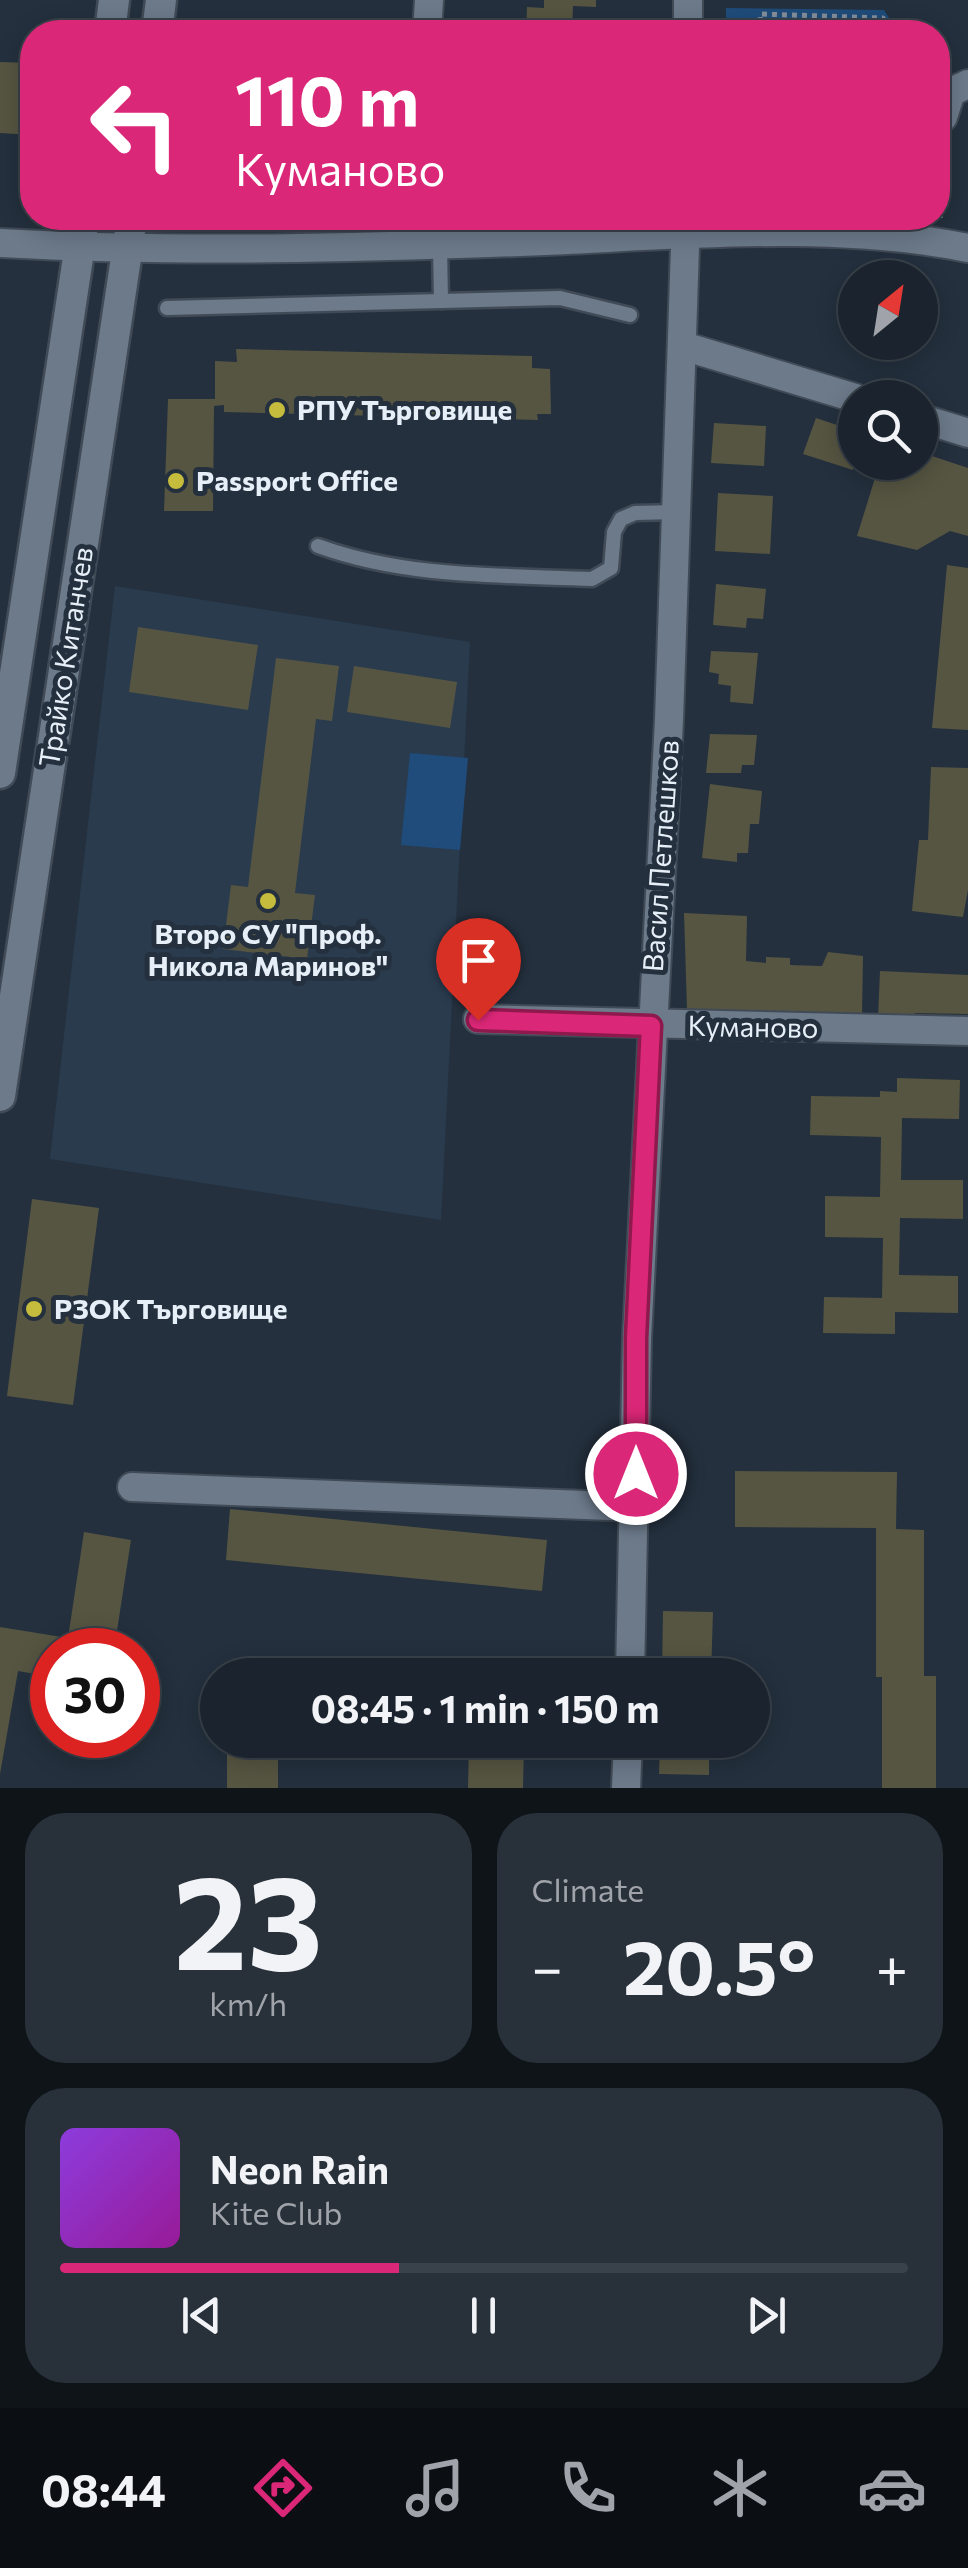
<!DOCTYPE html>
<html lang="en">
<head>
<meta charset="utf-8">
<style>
  :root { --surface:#1b242e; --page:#28303a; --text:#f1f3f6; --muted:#a0a4aa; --line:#39414a; --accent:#db2777 }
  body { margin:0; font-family:Commissioner,sans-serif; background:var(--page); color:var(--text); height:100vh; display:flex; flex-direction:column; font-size:38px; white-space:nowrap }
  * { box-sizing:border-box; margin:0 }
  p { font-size:32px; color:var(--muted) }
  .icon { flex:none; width:55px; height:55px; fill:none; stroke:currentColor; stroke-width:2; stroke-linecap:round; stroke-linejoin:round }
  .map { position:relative; height:1788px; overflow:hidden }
  .details { display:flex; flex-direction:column; gap:25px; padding:25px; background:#0f1419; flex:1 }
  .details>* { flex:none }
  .top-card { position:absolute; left:20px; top:20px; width:930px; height:210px; border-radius:40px; box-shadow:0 5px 25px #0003,0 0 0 2px var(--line); background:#db2777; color:#fff; overflow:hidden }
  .needle { width:65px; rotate:30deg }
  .tools { position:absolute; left:838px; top:260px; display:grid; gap:20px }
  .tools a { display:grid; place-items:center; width:100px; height:100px; border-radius:50%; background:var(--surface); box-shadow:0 5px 25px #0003,0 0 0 2px var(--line); font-size:50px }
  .speed { position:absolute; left:30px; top:1628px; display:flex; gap:20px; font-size:50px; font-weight:700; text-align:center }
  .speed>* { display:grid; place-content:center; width:130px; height:130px; border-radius:50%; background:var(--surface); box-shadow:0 5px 25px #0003,0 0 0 2px var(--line); line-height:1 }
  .speed .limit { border:15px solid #d22; background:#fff; color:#111 }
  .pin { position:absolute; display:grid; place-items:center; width:85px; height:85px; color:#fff; margin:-102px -42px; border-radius:50% 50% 50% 0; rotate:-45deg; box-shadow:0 0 10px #0007 }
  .pin .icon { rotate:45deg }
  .me { position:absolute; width:110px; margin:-55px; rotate:0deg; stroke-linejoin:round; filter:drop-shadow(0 0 8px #0008) }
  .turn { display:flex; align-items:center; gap:35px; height:210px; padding:0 50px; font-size:45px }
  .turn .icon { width:130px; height:130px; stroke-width:2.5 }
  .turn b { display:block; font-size:70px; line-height:85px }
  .big { font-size:75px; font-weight:700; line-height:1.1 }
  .details .card { flex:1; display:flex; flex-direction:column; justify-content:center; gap:15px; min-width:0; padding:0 35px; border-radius:40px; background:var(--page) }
  .details .dial { align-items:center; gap:0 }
  .dial b { font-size:130px; line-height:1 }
  .song { display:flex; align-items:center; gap:30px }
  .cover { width:120px; height:120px; border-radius:15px; background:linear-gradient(135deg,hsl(270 70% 55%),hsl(300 70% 35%)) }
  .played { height:10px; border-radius:5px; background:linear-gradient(90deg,var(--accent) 40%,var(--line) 40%) }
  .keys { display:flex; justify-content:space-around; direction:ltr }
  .heat { display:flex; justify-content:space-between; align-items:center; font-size:55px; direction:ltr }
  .details .tiles { flex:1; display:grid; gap:25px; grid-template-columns:1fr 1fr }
  .card:last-child { grid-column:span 2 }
  .trip { position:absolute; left:200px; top:1658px; width:570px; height:100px; border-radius:50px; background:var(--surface); box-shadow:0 5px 25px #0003,0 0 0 2px var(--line); font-weight:700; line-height:100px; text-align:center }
  .dock { display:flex; height:160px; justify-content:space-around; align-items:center; background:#0b0e12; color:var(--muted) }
  .dock .icon { width:70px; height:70px }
  .dock .active { color:var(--accent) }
  .dock b { font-size:45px; color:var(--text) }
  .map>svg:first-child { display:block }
  .built { fill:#2a3b4e }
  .green { fill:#1f4c7b }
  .building { fill:#565542 }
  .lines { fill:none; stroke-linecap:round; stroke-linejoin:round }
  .lane-casing { stroke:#414b57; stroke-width:19 }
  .street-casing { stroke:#414b57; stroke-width:32 }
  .secondary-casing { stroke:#414b57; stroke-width:35 }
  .path { stroke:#858f9b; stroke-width:5; stroke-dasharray:5 5; stroke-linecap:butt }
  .lane { stroke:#6c7a8a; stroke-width:14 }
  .street { stroke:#6c7a8a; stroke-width:28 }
  .secondary { stroke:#6c7a8a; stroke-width:30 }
  .route-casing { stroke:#8e194d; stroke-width:25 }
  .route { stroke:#db2777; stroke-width:18 }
  .poi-dot { fill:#c5bc3d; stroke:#24303e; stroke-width:4 }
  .labels { text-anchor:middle; stroke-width:10; stroke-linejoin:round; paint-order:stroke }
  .poi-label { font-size:28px; font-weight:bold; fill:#e6eef7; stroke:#24303e; text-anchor:start }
  .street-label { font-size:28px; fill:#e6eef7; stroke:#24303e }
</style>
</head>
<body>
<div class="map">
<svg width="968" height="1788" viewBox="0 0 968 1788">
  <rect width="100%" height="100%" fill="#24303e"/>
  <polygon class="built" points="115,586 470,642 441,1220 50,1159"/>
  <g class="green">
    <polygon points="726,8 884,10 898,32 726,32"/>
    <polygon points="410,753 468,758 460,850 401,845"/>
  </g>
  <g class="building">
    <polygon points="544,0 596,0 596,7 573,6 572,32 526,32 527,7 544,8"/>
    <polygon points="0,62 32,63 32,135 0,133"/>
    <polygon points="236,349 532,356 532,368 550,369 551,414 537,414 538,420 224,412 224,405 214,406 213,511 164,511 168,399 215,399 215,361 237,362"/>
    <polygon points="816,418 855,431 853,470 803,454"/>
    <polygon points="714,423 766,426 764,466 711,463"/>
    <polygon points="920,452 968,468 968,536 950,531 917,550 857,536 880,462 920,462"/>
    <polygon points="718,493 773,496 770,554 715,551"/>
    <polygon points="947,565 968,568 968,730 932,728"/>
    <polygon points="716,584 766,589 763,619 747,618 746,628 713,625"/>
    <polygon points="138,627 258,645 248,710 129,692"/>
    <polygon points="711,651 758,653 753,704 730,702 731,686 718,684 719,674 709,672"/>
    <polygon points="276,658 339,666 332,721 316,719 295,893 315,895 307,959 223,949 231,885 248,887"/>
    <polygon points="354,666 457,682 450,728 347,712"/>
    <polygon points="710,734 757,735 754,765 742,765 741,773 706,773"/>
    <polygon points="931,767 968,768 968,890 963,917 912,911 919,840 928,840"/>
    <polygon points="710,784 762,791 759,824 750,824 748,853 737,853 737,862 702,858"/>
    <polygon points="684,913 747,916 746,961 766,963 766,957 790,958 790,965 822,966 828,952 863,956 862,1015 762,1017 687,1010"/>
    <polygon points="880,971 968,975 968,1014 915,1013 915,1020 878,1017"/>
    <polygon points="897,1078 960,1080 959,1119 902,1118 901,1180 963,1180 963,1219 900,1218 899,1275 958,1276 958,1313 895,1312 895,1334 823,1333 824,1297 882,1298 883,1238 825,1237 825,1196 880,1197 881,1137 810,1135 811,1096 880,1097 880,1091 897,1092"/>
    <polygon points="32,1199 99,1208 73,1405 7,1396"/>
    <polygon points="735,1471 897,1472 896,1529 924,1530 924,1676 936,1676 936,1788 882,1788 882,1677 876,1677 876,1528 735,1527"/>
    <polygon points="230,1509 547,1540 542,1591 226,1560"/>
    <polygon points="84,1532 131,1540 114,1650 52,1650 52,1677 18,1671 0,1774 0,1627 68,1638"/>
    <polygon points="663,1611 713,1612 711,1675 662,1675"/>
    <rect x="227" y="1740" width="51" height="48"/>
    <polygon points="660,1740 709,1740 709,1775 659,1774"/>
    <polygon points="469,1742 524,1743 523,1788 468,1788"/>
  </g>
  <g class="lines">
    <g class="lane-casing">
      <g id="lane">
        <polyline points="440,245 441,301"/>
        <polyline points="167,308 560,298 630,315"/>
        <path d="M318 546C406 578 499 575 592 579L611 568 614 532 621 519 635 513 677 512"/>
      </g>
    </g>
    <g class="street-casing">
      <g id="street">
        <polyline points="427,32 429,0"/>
        <polyline points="688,32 688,0"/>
        <polyline points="943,117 951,92 968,84"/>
        <path d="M0 243C182 253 363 248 545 241 681 235 834 221 968 248"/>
        <polyline points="683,346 855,398"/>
        <polyline points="920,418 968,433"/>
        <polyline points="478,1019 968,1031"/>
        <polyline points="132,1487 636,1507"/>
        <polyline points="630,1675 637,1338 669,720 686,218"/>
        <polyline points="626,1788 628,1740"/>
      </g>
    </g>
    <g class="secondary-casing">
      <g id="secondary">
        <polyline points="110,32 114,0"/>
        <polyline points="157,32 161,0"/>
        <polyline points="0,773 84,218"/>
        <polyline points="0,1096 132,218"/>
      </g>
    </g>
    <g class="path">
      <polyline points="761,32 760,14 883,18 889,32"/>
      <polyline points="940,218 943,144"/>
    </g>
    <use href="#lane" class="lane"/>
    <use href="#street" class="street"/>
    <use href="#secondary" class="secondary"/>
  </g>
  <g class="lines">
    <g class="route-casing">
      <polyline id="route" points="478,1020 651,1026 636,1338 636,1474"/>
    </g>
    <use href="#route" class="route"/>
  </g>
  <g class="poi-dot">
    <circle cx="277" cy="410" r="10"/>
    <circle cx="176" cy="481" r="10"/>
    <circle cx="268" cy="901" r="10"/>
    <circle cx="34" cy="1309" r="10"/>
  </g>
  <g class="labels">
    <g class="poi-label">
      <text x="297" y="420">РПУ Търговище</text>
      <text x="196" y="491">Passport Office</text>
      <text x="268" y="944" text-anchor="middle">Второ СУ "Проф.<tspan x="268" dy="32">Никола Маринов"</tspan></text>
      <text x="54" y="1319">РЗОК Търговище</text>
    </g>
    <g class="street-label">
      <text transform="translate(66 657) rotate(-81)" y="10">Трайко Китанчев</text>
      <text transform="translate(661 856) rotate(-86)" y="10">Васил Петлешков</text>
      <text transform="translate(753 1027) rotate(1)" y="10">Куманово</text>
    </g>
  </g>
</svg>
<div class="tools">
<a><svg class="needle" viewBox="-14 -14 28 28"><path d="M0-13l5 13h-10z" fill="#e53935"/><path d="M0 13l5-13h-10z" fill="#a0a4aa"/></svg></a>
<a><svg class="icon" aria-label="search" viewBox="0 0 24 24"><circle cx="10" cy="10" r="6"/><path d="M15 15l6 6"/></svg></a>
</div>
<div class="speed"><div class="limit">30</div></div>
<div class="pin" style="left:478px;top:1020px;background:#d93025"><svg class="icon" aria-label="arrive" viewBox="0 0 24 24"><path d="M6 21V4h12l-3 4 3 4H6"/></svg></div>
<svg class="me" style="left:636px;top:1474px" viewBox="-20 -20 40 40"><circle r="17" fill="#db2777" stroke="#fff" stroke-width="3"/><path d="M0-11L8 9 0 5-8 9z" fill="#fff"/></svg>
<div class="trip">08:45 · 1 min · 150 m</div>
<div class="top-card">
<div class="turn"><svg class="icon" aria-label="left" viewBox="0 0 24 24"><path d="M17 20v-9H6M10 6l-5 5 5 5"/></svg><div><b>110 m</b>Куманово</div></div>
</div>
</div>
<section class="details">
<div class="tiles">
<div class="card dial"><b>23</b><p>km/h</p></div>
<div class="card"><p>Climate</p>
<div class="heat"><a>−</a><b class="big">20.5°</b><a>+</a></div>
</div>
<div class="card">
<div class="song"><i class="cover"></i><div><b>Neon Rain</b><p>Kite Club</p></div></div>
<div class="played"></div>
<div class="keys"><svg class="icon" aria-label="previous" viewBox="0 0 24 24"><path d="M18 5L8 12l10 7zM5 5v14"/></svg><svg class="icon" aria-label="pause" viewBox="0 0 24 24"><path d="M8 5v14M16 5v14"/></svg><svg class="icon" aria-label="next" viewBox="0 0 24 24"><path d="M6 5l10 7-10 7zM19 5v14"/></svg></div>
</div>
</div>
</section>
<nav class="dock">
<b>08:44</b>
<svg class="icon active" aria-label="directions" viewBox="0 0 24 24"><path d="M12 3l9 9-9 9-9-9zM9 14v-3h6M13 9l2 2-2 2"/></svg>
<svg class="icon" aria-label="music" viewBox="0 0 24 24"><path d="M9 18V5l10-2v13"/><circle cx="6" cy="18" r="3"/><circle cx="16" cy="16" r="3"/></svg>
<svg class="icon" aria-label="phone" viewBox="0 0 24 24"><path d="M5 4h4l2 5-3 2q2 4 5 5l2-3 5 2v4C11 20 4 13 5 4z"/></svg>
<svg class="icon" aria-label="climate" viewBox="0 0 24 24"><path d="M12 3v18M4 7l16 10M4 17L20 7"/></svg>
<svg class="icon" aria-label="car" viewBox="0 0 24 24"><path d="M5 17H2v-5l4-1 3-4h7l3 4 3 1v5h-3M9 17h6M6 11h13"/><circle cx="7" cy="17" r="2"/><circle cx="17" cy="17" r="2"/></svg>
</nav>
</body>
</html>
